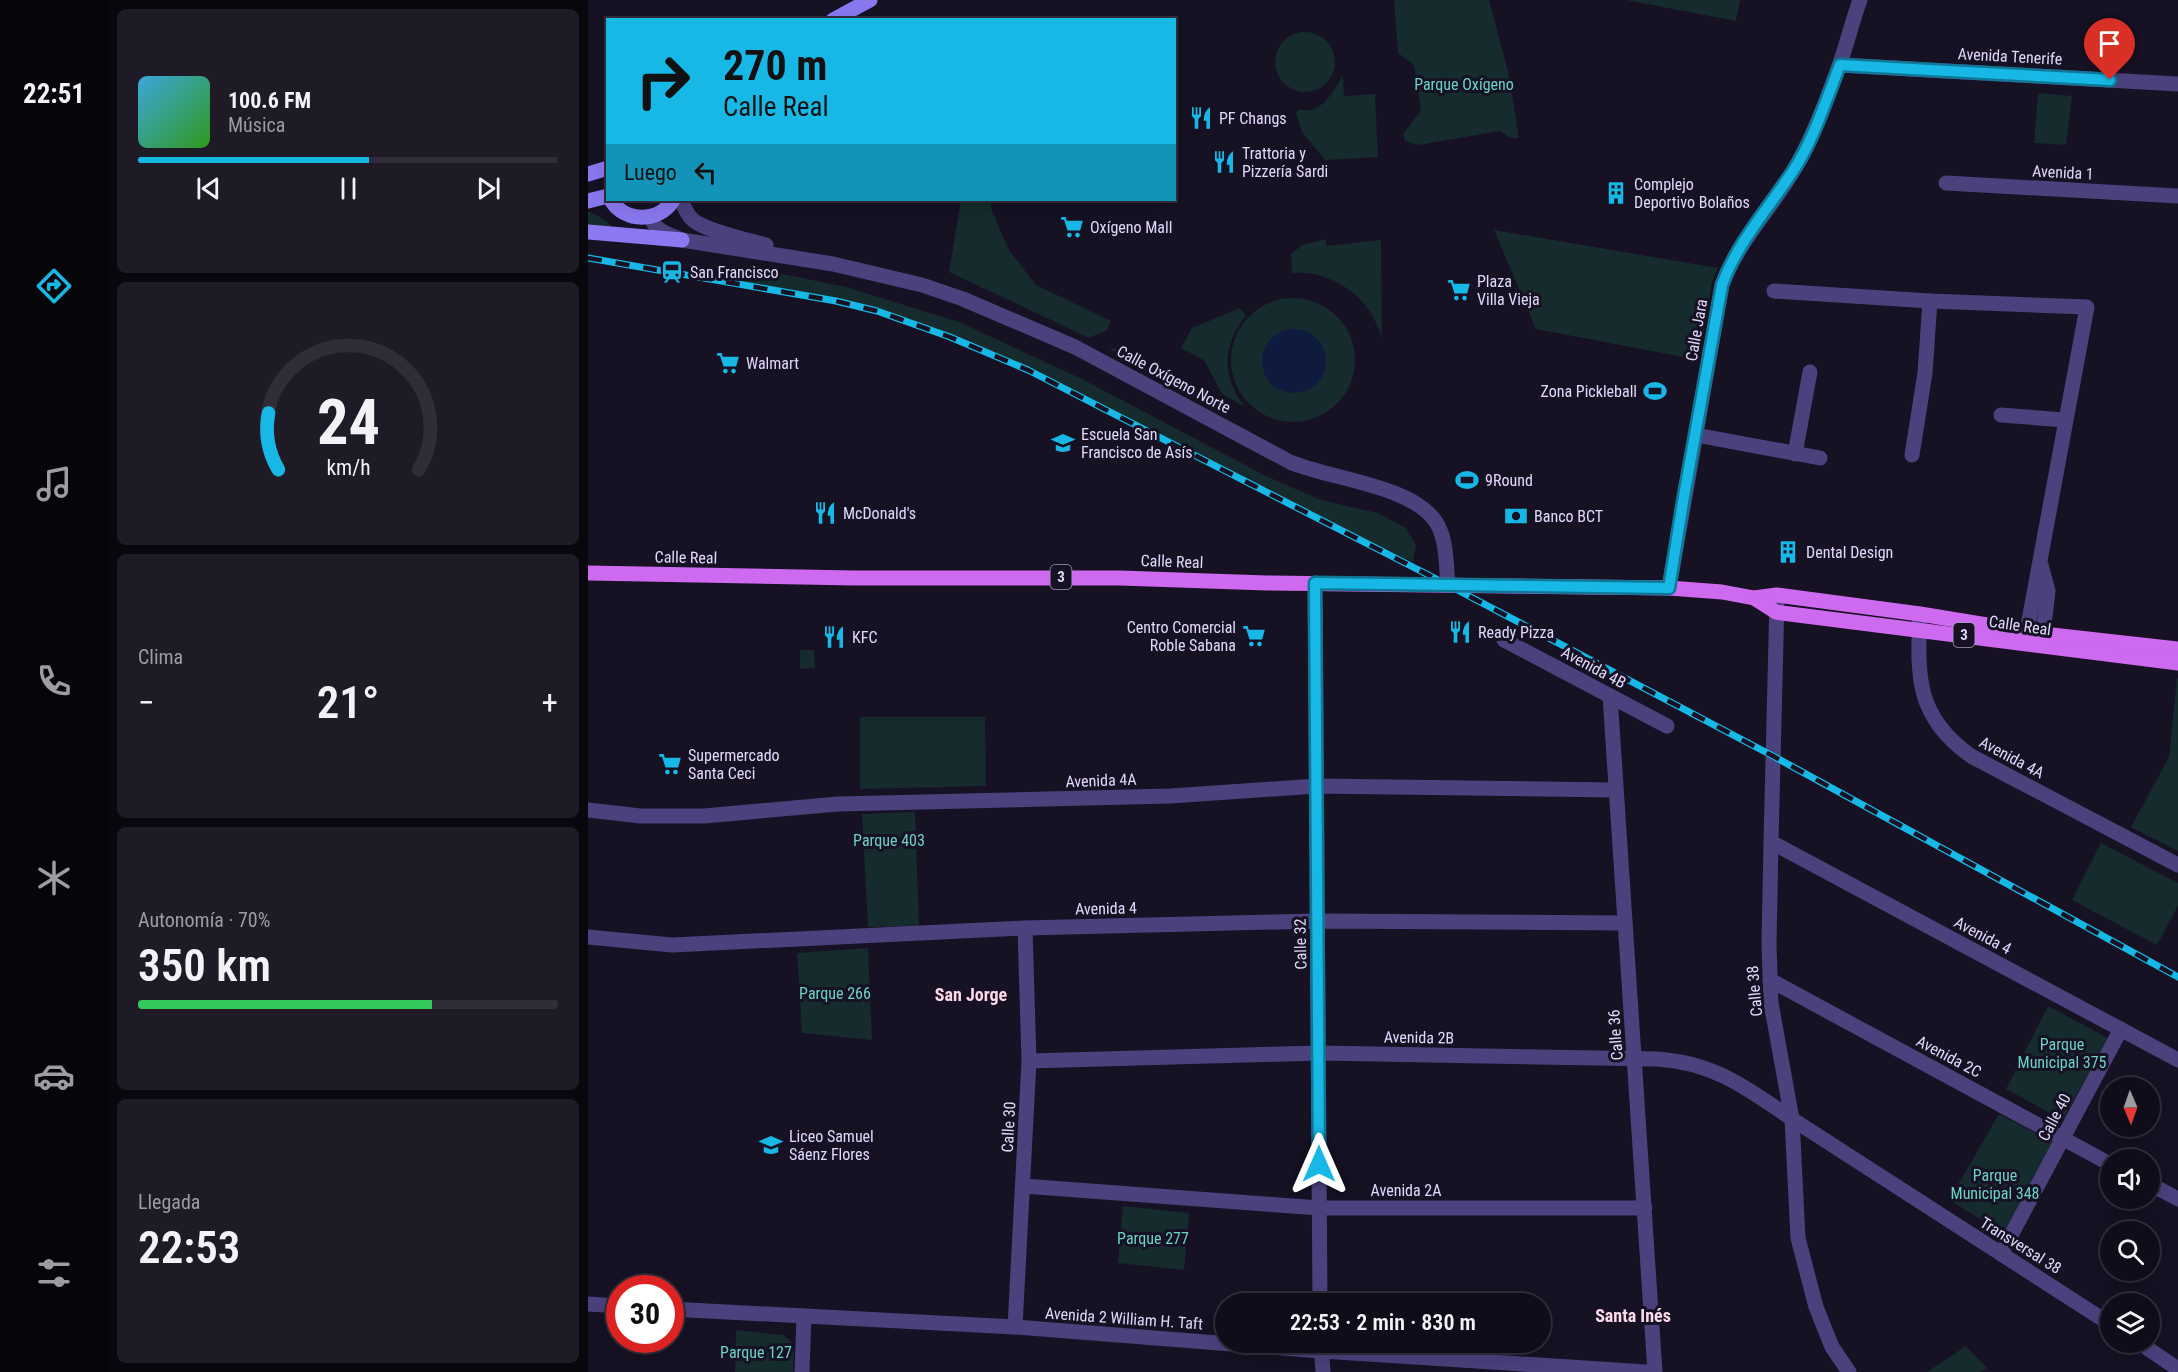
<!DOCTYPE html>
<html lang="es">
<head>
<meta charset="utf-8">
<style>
  :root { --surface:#100d1a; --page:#1e1b27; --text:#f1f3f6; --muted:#9c9ca2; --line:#302d39; --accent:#18b8e6 }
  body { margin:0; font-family:"Roboto Condensed",sans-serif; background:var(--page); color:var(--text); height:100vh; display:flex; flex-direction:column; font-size:22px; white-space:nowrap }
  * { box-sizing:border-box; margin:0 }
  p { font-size:20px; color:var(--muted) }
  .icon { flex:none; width:33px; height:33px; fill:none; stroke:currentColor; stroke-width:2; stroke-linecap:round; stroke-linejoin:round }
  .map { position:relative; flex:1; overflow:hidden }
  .panel { display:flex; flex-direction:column; gap:9px; padding:9px; background:#09070e; width:480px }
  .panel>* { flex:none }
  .hud { position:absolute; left:18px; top:18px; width:570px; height:183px; border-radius:0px; box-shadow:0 6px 24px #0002,0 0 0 2px var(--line); background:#18b8e6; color:#111; overflow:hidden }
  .needle { width:39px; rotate:178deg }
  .fabs { position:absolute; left:1512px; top:1077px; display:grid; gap:12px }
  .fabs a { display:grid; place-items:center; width:60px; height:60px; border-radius:50%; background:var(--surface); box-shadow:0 6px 24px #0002,0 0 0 2px var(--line); font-size:30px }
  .speed { position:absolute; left:18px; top:1275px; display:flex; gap:12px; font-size:30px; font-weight:700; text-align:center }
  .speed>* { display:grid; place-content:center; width:78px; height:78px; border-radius:50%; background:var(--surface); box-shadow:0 6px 24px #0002,0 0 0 2px var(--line); line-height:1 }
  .speed .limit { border:9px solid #d22; background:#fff; color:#111 }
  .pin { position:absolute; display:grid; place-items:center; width:51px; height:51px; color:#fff; margin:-62px -26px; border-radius:50% 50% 50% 0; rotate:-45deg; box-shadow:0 0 6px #0007 }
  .pin .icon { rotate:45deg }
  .me { position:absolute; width:66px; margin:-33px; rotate:0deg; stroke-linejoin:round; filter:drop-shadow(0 0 4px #0008) }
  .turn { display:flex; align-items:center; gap:21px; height:126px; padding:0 18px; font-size:27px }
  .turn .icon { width:78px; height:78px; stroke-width:2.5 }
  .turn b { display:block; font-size:42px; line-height:51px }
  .then { display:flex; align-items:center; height:57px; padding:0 18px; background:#0003; gap:12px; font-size:22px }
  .big { font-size:45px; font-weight:600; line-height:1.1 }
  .panel .widget { flex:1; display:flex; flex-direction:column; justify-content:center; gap:9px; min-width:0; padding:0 21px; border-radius:9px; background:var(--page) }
  .panel .dial { align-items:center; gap:0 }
  .dial svg { height:156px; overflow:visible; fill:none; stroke:var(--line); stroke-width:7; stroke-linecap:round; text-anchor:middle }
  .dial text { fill:var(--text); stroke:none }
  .song { display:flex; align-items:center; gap:18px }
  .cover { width:72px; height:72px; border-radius:9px; background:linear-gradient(135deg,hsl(200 70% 55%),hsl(110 70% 35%)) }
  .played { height:6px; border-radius:3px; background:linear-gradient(90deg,var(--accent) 55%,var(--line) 55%) }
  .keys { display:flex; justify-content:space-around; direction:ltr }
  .heat { display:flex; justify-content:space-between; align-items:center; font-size:33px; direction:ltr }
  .charge { height:9px; border-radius:4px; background:linear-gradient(90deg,#34c759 70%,var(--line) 0) }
  .trip { position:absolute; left:627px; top:1293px; width:336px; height:60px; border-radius:30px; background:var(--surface); box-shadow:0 6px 24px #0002,0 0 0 2px var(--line); font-weight:600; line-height:60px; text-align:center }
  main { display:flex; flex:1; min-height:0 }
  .tabs { display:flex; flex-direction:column; width:108px; justify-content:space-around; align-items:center; background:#06050a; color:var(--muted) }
  .tabs .icon { width:42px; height:42px }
  .tabs .on { color:var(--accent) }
  .tabs b { font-size:27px; color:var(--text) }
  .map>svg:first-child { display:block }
  .green { fill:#152b2d }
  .water { fill:#0f1b3e }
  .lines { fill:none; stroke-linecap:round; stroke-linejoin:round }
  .minor { stroke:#4b417d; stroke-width:15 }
  .secondary { stroke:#8a79f1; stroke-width:15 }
  .primary { stroke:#ce6aef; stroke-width:15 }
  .rail-casing { stroke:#18b8e6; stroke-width:7 }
  .rail { stroke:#161123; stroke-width:4.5; stroke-dasharray:14; stroke-linecap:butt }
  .route-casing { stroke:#107896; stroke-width:15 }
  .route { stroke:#18b8e6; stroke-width:10 }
  .labels { text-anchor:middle; stroke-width:6; stroke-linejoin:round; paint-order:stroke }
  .shield { fill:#161123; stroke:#a39cba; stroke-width:1.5 }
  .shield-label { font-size:15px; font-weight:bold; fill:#e0d8fb }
  .street-label { font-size:16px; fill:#e0d8fb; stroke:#161123 }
  .park-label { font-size:16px; fill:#6bd3c6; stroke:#161123 }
  .poi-label { font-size:16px; fill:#e0d8fb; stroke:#161123; text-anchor:start }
  .neighbourhood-label { font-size:18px; font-weight:bold; fill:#fbd9eb; stroke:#161123 }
</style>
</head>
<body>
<main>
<nav class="tabs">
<b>22:51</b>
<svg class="icon on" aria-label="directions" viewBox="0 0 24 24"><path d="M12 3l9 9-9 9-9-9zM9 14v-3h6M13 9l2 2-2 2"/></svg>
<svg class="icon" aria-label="music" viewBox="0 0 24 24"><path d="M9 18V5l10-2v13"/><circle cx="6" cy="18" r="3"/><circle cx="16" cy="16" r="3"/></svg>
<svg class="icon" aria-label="phone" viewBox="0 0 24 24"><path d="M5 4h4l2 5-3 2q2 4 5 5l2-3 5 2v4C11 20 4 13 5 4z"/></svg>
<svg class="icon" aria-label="climate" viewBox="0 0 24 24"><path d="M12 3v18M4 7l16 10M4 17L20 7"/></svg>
<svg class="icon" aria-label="car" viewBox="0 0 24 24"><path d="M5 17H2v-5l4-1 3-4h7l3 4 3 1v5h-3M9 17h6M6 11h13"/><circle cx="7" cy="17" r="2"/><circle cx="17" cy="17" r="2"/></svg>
<svg class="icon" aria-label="filters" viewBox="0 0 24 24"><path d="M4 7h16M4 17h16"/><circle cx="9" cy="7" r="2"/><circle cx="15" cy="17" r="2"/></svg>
</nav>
<section class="panel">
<div class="widget">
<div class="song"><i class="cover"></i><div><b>100.6 FM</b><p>Música</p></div></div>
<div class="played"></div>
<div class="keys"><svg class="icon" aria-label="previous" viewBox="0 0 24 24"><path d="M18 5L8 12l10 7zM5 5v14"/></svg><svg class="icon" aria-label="pause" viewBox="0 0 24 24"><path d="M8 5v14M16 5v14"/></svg><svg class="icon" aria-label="next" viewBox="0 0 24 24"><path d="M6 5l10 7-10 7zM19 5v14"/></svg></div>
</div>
<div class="widget dial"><svg viewBox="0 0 100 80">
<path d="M14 69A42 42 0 1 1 86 69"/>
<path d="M14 69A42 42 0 0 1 9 40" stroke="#18b8e6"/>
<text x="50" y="56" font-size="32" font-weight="700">24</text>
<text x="50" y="72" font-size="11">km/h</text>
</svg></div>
<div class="widget"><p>Clima</p>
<div class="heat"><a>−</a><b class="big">21°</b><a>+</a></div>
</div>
<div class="widget"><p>Autonomía · 70%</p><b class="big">350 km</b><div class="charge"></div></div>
<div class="widget"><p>Llegada</p><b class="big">22:53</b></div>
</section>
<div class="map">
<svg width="1590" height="1372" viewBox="0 0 1590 1372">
  <rect width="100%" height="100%" fill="#161123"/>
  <g class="green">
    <polygon points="806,0 901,0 921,75 931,138 922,138 912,131 830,145 817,141 815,134 833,111 826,65 810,53"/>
    <polygon points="1038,0 1152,0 1148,21"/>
    <circle cx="717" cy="62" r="30"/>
    <path d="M755 75 756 96 787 94 790 157 737 160 714 132 708 113 711 109C733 117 746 90 755 75Z"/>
    <polygon points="1450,93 1484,96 1478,145 1446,143"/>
    <polygon points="373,200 402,200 404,211 421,250 448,285 523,321 519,330 501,338 361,272"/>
    <polygon points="0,211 16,219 25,228 0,226"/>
    <polygon points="906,230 1130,268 1124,282 1111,360 948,329"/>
    <path d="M738 239V246L793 240 794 337C791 330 788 322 784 315 769 288 734 270 704 273L703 254 714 245Z"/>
    <polygon points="131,266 156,266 258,287 371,322 494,379 678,476 733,500 790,513 818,528 828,545 825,562 736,521 440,370 362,337 289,311 248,301 129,281"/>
    <circle cx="705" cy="360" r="62"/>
    <path d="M652 308 658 315C634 347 633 375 657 407L634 394 616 360 593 348 604 328Z"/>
    <polygon points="535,348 593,379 604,393 521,349"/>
    <polygon points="212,650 226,650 227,668 212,669"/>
    <polygon points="1589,678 1590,678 1590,851 1543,827 1581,757"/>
    <polygon points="272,717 397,717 398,786 272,789"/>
    <polygon points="327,812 331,926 280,927 274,814"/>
    <polygon points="1513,843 1590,883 1590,906 1569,945 1484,900"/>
    <polygon points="280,948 284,1040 214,1033 209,953"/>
    <polygon points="1460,1006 1520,1038 1475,1120 1418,1089"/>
    <polygon points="1411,1114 1466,1143 1417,1234 1361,1200"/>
    <polygon points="535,1206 601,1213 596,1270 530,1263"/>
    <polygon points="148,1330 195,1335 206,1344 205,1372 147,1372"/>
    <polygon points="1378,1346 1399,1368 1393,1372 1339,1372"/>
  </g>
  <circle class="water" cx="706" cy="361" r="32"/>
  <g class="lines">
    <g class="minor">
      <polyline points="1252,65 1590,84"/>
      <polyline points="1358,183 1590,196"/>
      <path d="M93 200C96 207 99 215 105 220 118 231 160 240 178 245"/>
      <path d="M63 217C66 231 82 235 94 240L245 264 334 285 375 299 487 347 702 462C741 479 824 485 848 522 859 539 858 565 860 585"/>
      <polyline points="1186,291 1342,301 1499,307 1439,631"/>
      <polyline points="1413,415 1477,420"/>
      <polyline points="1108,435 1232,458"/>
      <polyline points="1207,454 1222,372"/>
      <polyline points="1324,455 1337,373 1342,301"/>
      <polyline points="1453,565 1460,591 1455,634"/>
      <polyline points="727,583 732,1304"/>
      <path d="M1081 588 1134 285C1150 241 1184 208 1207 168 1225 137 1239 100 1251 66 1259 44 1264 22 1272 0"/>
      <polyline points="1189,599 1183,842 1181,944 1183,1003 1204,1119 1210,1238 1228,1307 1244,1347 1261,1372"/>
      <path d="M1332 614C1329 677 1328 717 1383 756L1590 865"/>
      <polyline points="916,640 1079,726"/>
      <polyline points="1022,696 1067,1372"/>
      <polyline points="0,810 52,816 116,816 250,804 583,796 729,786 1027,790"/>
      <polyline points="1183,842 1590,1060"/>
      <polyline points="0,937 84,945 437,928 729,921 1037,923"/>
      <polyline points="1182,980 1522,1164"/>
      <path d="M441 1061 732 1053 1068 1059C1125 1062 1159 1088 1204 1119L1522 1324"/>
      <polyline points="1562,1184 1590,1199"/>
      <polyline points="435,1186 731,1208 1057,1208"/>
      <polyline points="1413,1254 1533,1029"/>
      <polyline points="0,1304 32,1306"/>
      <polyline points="82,1309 427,1327 733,1351 1058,1372"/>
      <polyline points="427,1327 441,1061 437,928"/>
      <polyline points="733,1342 735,1372"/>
      <polyline points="1550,1342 1590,1369"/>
      <polyline points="214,1372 216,1316"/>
    </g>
    <g class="secondary">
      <polyline points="245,20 282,0"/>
      <polyline points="0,174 20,168"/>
      <path d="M23 200C37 223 71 223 85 200"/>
      <polyline points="0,201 20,196"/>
      <polyline points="0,232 94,240"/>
    </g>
    <g class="primary">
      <polyline points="0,573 266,578 532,578 679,583 1081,588 1134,592 1166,598 1189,595 1332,614 1455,634 1590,649"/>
      <polyline points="1166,598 1188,612 1194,613 1590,663"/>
    </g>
    <g class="rail-casing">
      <polyline id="rail" points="0,258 248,301 289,311 362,337 440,370 860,585 1185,756 1590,977"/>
    </g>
    <use href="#rail" class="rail"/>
  </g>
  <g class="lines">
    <g class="route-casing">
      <path id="route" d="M731 1164 727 583 1081 588 1095 502 1134 285C1149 243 1180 209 1205 171 1226 139 1238 100 1252 65L1522 80"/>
    </g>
    <use href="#route" class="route"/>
  </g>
  <defs>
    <g id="restaurant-bare" transform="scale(1.8)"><path d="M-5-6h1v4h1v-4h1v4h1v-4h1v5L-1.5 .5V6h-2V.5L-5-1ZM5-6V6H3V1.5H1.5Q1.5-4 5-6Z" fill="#18b8e6" stroke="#161123" stroke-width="2.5" paint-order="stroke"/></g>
    <g id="building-bare" transform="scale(1.8)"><path d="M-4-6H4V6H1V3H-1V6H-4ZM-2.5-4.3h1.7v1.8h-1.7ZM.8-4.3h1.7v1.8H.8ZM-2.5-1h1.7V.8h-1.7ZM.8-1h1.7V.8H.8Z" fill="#18b8e6" stroke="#161123" stroke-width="2.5" paint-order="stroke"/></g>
    <g id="supermarket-bare" transform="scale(1.8)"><path d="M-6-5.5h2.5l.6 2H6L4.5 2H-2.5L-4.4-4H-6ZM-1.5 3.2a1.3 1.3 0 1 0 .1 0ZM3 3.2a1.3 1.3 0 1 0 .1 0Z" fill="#18b8e6" stroke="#161123" stroke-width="2.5" paint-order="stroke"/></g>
    <g id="station-bare" transform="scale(1.8)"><path d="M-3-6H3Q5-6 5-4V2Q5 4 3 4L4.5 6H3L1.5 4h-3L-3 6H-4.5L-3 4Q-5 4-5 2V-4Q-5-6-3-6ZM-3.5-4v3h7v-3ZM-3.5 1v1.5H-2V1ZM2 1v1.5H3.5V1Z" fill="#18b8e6" stroke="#161123" stroke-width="2.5" paint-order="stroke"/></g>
    <g id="stadium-bare" transform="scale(1.8)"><path d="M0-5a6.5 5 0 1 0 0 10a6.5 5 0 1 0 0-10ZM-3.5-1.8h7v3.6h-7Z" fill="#18b8e6" stroke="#161123" stroke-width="2.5" paint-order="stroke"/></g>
    <g id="school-bare" transform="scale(1.8)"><path d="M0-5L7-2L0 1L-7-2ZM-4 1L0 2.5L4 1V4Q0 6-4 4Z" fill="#18b8e6" stroke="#161123" stroke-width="2.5" paint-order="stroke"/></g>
    <g id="bank-bare" transform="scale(1.8)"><path d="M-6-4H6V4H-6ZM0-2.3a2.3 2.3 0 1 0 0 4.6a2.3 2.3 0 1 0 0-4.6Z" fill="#18b8e6" stroke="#161123" stroke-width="2.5" paint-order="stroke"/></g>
  </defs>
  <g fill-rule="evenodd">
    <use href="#restaurant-bare" x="613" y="118"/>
    <use href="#restaurant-bare" x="636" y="162"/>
    <use href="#building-bare" x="1028" y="193"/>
    <use href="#supermarket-bare" x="484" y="227"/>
    <use href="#station-bare" x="84" y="272"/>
    <use href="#supermarket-bare" x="871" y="290"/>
    <use href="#supermarket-bare" x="140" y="363"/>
    <use href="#stadium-bare" x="1067" y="391"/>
    <use href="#school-bare" x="475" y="443"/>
    <use href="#stadium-bare" x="879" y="480"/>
    <use href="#restaurant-bare" x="237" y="513"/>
    <use href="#bank-bare" x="928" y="516"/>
    <use href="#building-bare" x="1200" y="552"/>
    <use href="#restaurant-bare" x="872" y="632"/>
    <use href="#supermarket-bare" x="666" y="636"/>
    <use href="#restaurant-bare" x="246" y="637"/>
    <use href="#supermarket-bare" x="82" y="764"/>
    <use href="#school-bare" x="183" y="1145"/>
  </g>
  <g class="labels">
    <g class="shield">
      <rect x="462.5" y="565" width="21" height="24" rx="4.5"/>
      <rect x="1365.5" y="623" width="21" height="24" rx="4.5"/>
    </g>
    <g class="shield-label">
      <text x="473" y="582">3</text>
      <text x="1376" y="640">3</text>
    </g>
    <g class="street-label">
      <text transform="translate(1422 56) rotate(3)" y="6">Avenida Tenerife</text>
      <text transform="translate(1475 172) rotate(3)" y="6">Avenida 1</text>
      <text transform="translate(1108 330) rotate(-80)" y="6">Calle Jara</text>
      <text transform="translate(586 379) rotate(28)" y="6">Calle Oxígeno Norte</text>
      <text transform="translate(98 557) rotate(1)" y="6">Calle Real</text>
      <text transform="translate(584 561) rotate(2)" y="6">Calle Real</text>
      <text transform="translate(1432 625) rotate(8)" y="6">Calle Real</text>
      <text transform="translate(1006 667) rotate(28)" y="6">Avenida 4B</text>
      <text transform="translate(1424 757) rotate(28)" y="6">Avenida 4A</text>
      <text transform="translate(513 780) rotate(-2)" y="6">Avenida 4A</text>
      <text transform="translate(518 908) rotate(-1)" y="6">Avenida 4</text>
      <text transform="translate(1395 935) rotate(28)" y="6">Avenida 4</text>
      <text transform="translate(712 944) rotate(-91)" y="6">Calle 32</text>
      <text transform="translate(1166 991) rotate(-95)" y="6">Calle 38</text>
      <text transform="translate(1027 1035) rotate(-94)" y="6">Calle 36</text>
      <text transform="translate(831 1037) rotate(1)" y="6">Avenida 2B</text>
      <text transform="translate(1361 1056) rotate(28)" y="6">Avenida 2C</text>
      <text transform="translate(1466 1117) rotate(-62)" y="6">Calle 40</text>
      <text transform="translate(420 1127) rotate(-87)" y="6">Calle 30</text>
      <text x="818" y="1196">Avenida 2A</text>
      <text transform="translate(1433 1245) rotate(32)" y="6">Transversal 38</text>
      <text transform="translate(536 1318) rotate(4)" y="6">Avenida 2 William H. Taft</text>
    </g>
    <g class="park-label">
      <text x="876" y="90">Parque Oxígeno</text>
      <text x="301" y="846">Parque 403</text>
      <text x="247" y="999">Parque 266</text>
      <text x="1474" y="1050">Parque<tspan x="1474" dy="18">Municipal 375</tspan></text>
      <text x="1407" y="1181">Parque<tspan x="1407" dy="18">Municipal 348</tspan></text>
      <text x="565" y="1244">Parque 277</text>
      <text x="168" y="1358">Parque 127</text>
    </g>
    <g class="poi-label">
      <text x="631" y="124">PF Changs</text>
      <text x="654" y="159">Trattoria y<tspan x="654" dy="18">Pizzería Sardi</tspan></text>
      <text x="1046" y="190">Complejo<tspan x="1046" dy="18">Deportivo Bolaños</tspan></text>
      <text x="502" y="233">Oxígeno Mall</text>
      <text x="102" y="278">San Francisco</text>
      <text x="889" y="287">Plaza<tspan x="889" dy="18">Villa Vieja</tspan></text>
      <text x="158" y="369">Walmart</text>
      <text x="1049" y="397" text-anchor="end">Zona Pickleball</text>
      <text x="493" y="440">Escuela San<tspan x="493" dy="18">Francisco de Asís</tspan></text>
      <text x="897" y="486">9Round</text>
      <text x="255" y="519">McDonald's</text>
      <text x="946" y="522">Banco BCT</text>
      <text x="1218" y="558">Dental Design</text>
      <text x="648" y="633" text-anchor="end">Centro Comercial<tspan x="648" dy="18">Roble Sabana</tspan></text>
      <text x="890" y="638">Ready Pizza</text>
      <text x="264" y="643">KFC</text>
      <text x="100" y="761">Supermercado<tspan x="100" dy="18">Santa Ceci</tspan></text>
      <text x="201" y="1142">Liceo Samuel<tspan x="201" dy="18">Sáenz Flores</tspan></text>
    </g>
    <g class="neighbourhood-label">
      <text x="383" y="1001">San Jorge</text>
      <text x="1045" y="1322">Santa Inés</text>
    </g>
  </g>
</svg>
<div class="fabs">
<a><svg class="needle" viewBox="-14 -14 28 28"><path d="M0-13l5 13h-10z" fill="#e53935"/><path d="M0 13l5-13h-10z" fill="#9c9ca2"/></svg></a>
<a><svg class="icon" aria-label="sound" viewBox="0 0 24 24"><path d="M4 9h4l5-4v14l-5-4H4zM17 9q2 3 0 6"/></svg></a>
<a><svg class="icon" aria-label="search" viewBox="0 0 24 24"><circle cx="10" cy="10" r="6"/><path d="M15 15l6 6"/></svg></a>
<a><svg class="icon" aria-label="layers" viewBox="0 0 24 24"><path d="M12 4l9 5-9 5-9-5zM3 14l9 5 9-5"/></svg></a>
</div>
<div class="speed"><div class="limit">30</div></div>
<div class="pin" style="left:1522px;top:80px;background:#d93025"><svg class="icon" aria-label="arrive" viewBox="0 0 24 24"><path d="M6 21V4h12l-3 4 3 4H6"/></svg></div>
<svg class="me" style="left:731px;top:1164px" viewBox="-20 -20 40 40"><path d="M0-17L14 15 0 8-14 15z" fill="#18b8e6" stroke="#fff" stroke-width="4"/></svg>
<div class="trip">22:53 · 2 min · 830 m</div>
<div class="hud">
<div class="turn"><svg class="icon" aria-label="right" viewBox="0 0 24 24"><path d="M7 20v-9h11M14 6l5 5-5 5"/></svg><div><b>270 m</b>Calle Real</div></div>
<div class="then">Luego<svg class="icon" aria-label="left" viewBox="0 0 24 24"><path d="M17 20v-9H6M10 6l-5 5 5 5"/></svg></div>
</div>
</div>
</main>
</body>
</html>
